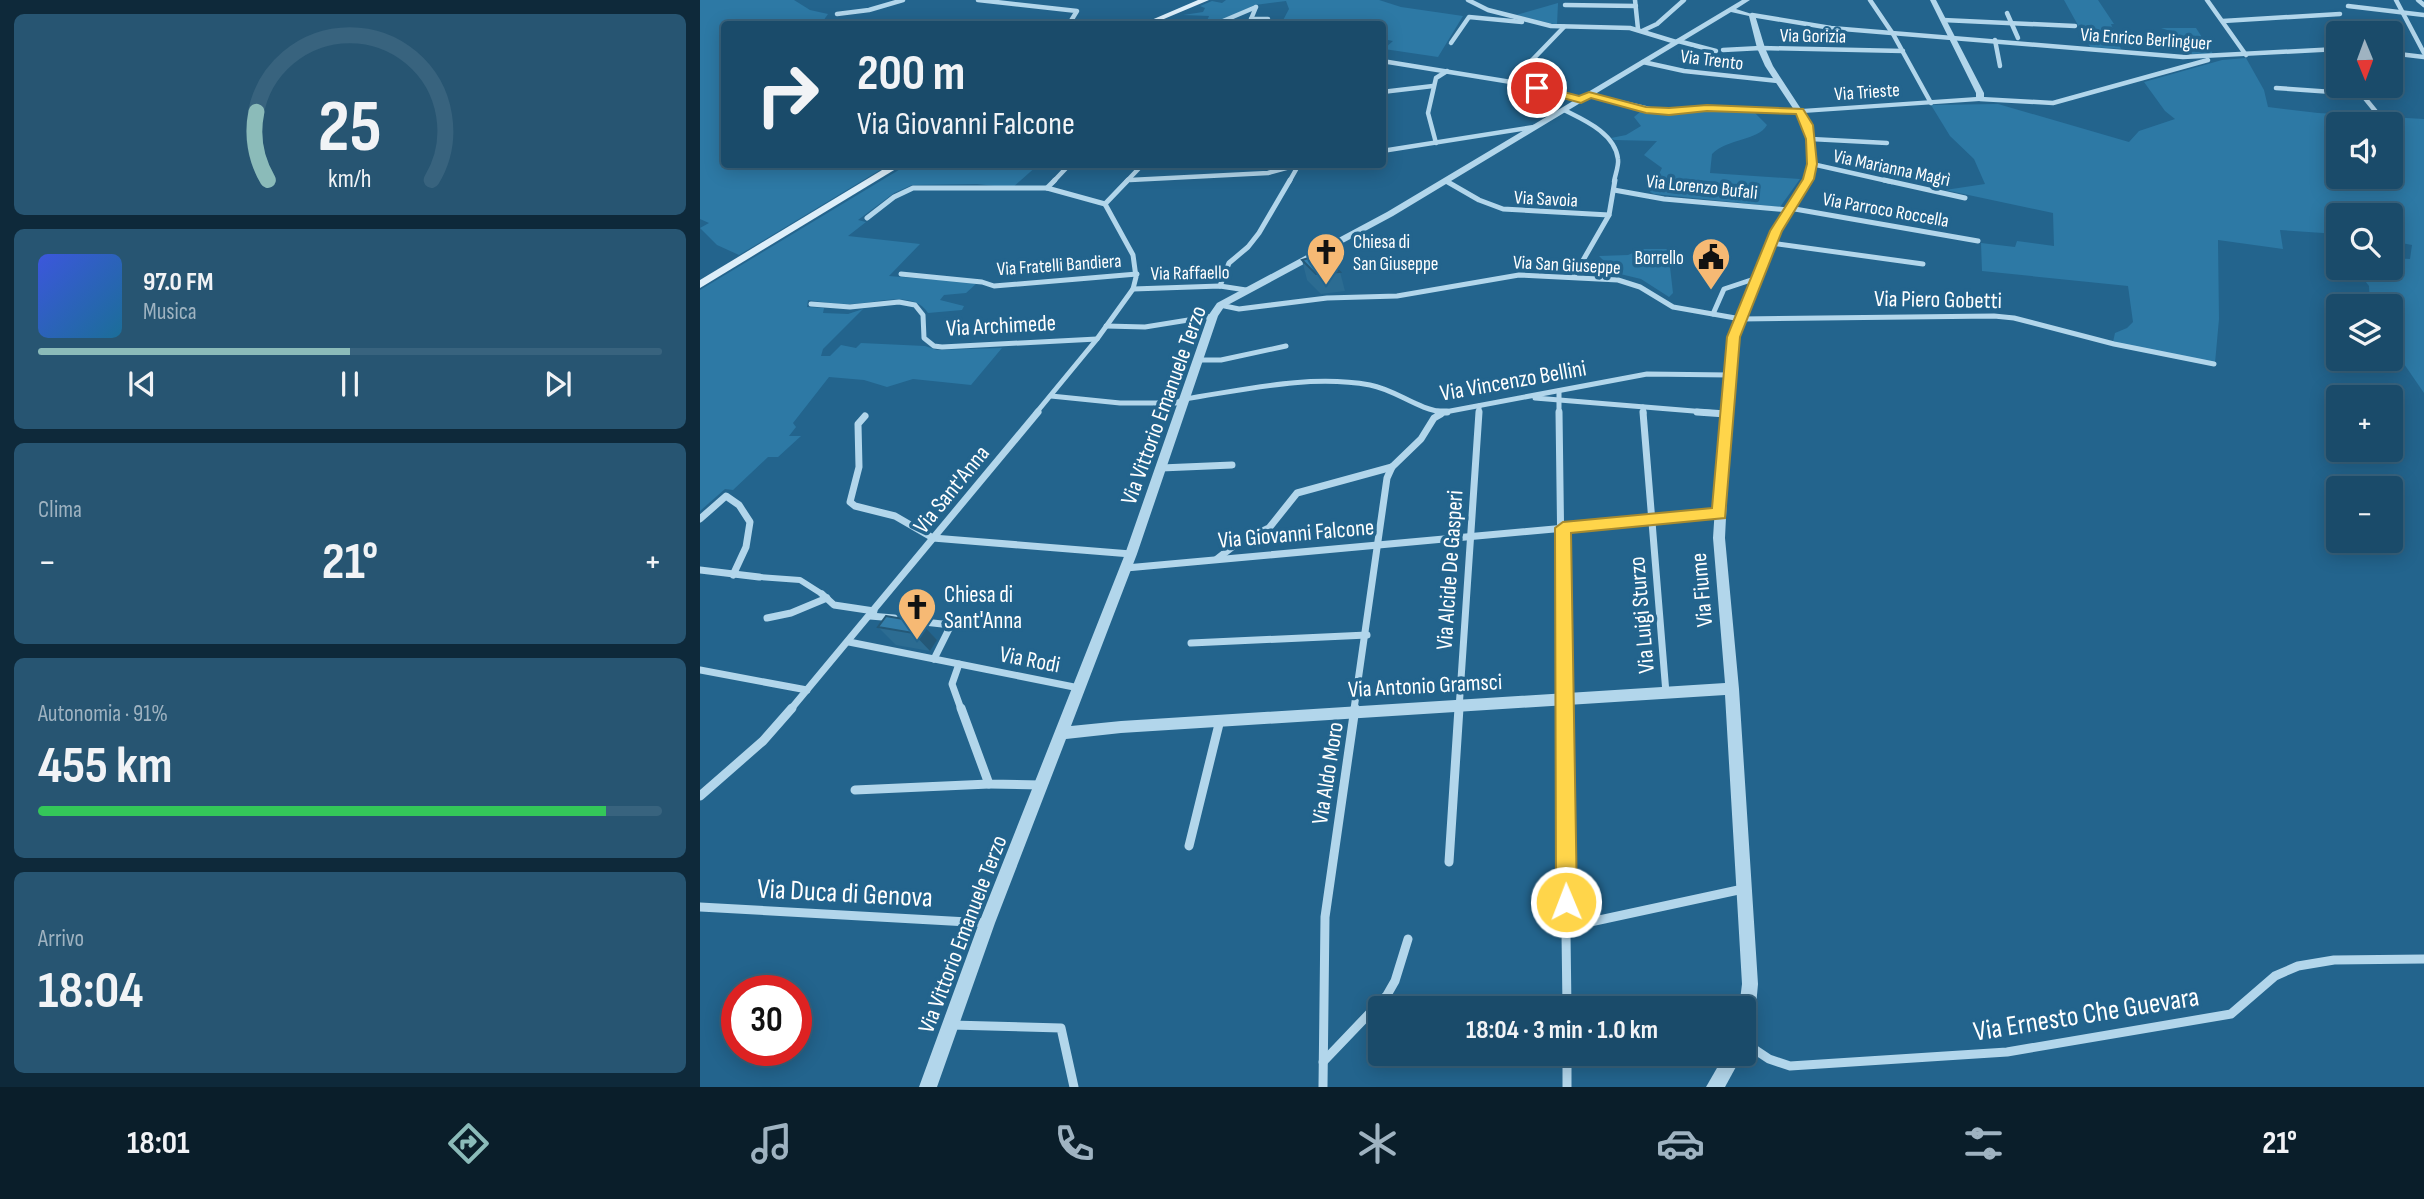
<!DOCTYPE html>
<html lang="it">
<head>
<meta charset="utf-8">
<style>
  :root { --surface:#1a4b6a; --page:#275572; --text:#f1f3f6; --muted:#9fb3c1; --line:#38637e; --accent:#8bbbb9 }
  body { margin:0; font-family:"Sofia Sans Condensed",sans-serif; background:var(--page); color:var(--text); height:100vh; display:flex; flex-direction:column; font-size:26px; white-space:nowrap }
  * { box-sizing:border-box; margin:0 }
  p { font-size:23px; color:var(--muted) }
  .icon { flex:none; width:38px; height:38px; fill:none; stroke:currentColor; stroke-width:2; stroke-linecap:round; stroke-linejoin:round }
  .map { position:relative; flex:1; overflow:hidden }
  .side { display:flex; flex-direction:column; gap:14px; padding:14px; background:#0e293a; width:700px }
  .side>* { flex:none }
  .hud { position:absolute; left:21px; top:21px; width:665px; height:147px; border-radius:7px; box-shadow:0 4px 18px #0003,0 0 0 2px var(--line); background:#1a4b6a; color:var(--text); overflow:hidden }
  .needle { width:46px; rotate:179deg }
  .controls { position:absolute; left:1626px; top:21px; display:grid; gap:14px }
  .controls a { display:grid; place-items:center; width:77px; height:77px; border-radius:7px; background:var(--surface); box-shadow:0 4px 18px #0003,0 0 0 2px var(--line); font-size:35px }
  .speed { position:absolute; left:21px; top:975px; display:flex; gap:14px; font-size:35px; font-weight:700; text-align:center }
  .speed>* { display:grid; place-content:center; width:91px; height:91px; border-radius:50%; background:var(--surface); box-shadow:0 4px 18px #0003,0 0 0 2px var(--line); line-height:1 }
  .speed .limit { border:10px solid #d22; background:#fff; color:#111 }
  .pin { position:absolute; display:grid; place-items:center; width:60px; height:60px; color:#fff; margin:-30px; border:4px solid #fff; border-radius:50%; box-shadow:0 2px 7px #0007 }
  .me { position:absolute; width:77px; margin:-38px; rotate:359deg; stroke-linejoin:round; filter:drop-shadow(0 0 5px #0008) }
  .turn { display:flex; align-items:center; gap:24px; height:147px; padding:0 21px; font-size:32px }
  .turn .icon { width:91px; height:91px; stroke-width:2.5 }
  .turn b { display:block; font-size:49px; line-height:60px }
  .big { font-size:52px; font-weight:700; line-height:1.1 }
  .side .tile { flex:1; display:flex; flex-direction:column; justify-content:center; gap:10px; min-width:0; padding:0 24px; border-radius:10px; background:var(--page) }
  .side .dial { align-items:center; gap:0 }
  .dial svg { height:182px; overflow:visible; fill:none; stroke:var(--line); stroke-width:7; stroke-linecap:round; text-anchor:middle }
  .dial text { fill:var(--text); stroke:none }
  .song { display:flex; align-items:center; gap:21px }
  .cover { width:84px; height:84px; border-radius:10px; background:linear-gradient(135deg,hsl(230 70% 55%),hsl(200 70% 35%)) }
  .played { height:7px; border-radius:4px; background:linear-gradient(90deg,var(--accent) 50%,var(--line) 50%) }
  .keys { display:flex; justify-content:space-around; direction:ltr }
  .heat { display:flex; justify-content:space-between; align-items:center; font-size:38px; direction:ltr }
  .charge { height:10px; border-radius:5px; background:linear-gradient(90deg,#34c759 91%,var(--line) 0) }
  .trip { position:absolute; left:668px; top:996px; width:388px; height:70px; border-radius:7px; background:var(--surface); box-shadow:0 4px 18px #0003,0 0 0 2px var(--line); font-weight:700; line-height:70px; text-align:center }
  .tabs { display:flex; height:112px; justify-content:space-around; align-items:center; background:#0a1e2a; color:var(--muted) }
  .tabs .icon { width:49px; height:49px }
  .tabs .selected { color:var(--accent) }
  .tabs b { font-size:32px; color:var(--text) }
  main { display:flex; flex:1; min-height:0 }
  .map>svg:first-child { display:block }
  .green { fill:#2d79a5; fill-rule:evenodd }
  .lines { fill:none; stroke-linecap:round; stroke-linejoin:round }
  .pedestrian { stroke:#b2d6eb; stroke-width:6 }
  .minor-far3 { stroke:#b2d6eb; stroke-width:4.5 }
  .minor-far2 { stroke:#b2d6eb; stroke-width:5 }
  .minor-far1 { stroke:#b2d6eb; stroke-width:7 }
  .minor { stroke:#b2d6eb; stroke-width:9 }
  .tertiary { fill:#b2d6eb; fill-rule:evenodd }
  .secondary { fill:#ddeef9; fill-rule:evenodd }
  .wall { fill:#2c6c92 }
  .shaded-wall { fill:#245877 }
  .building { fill:#337eaa; stroke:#245877; stroke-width:2 }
  .route { fill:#ffd54a; stroke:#a68a30; stroke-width:2 }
  .labels { text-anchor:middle; stroke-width:7; stroke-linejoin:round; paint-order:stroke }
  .far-street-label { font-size:19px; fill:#fff; stroke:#23648d }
  .far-poi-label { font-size:19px; fill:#fff; stroke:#23648d; text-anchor:start }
  .street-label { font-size:23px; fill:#fff; stroke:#23648d }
  .poi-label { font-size:23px; fill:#fff; stroke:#23648d; text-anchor:start }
  .near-street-label { font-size:28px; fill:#fff; stroke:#23648d }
</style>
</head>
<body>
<main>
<section class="side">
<div class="tile dial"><svg viewBox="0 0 100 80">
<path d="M14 69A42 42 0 1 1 86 69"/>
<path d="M14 69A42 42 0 0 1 9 39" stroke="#8bbbb9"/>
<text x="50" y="56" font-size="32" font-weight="700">25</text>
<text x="50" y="72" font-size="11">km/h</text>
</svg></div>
<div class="tile">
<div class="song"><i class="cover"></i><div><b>97.0 FM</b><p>Musica</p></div></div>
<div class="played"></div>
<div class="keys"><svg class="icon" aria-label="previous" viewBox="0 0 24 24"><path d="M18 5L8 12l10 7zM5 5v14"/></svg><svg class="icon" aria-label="pause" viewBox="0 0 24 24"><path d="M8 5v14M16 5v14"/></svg><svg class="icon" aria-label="next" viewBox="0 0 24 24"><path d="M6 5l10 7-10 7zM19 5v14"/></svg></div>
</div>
<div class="tile"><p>Clima</p>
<div class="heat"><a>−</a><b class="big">21°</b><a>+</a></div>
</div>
<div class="tile"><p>Autonomia · 91%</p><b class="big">455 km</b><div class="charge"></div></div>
<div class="tile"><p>Arrivo</p><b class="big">18:04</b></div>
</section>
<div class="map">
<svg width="1724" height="1087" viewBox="0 0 1724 1087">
  <rect width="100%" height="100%" fill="#23648d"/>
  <g class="green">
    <polygon points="0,0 94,0 110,10 128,14 121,24 24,24 24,106 22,111 24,111 24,164 184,164 185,167 39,255 17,245 0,228 9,223 0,219"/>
    <polygon points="526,0 679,0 701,7 763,16 738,57 684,49 693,41 683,39 682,24 581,24 589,9 586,1 555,5 515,23 506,23 509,16 483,15 503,12 505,8 500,6 512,1 522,3"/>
    <polygon points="1364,0 1398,0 1414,24 1411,24 1421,49 1390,47"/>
    <polygon points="858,3 857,25 816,15"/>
    <polygon points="1461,28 1496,28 1513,54 1492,54 1476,33"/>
    <path d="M1546 58 1564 90 1568 107 1618 113 1724 119V393L1691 345 1690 306H1670L1669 286 1655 268H1690L1691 258 1710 259 1712 245 1691 241 1690 215H1638L1635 219 1638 234 1580 230 1583 249 1518 240 1519 319 1515 363 1413 342 1415 333 1427 328 1433 322 1428 286 1282 271 1281 243 1315 247 1317 241 1354 246 1353 213 1245 190 1285 184 1274 159 1250 136 1231 105 1298 104 1429 142 1439 131 1475 119 1465 111 1444 82 1522 60ZM1638 124H1690V177H1638Z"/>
    <path d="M1013 110 1055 113 1067 125C1058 141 1028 138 1012 154L1010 173 1100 179 1080 207 954 194 950 192 962 168 944 155 957 141 914 140 911 138 926 135 941 126 934 117 940 112 967 114Z"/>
    <path d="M207 165H338L312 188 277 184 212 185 194 193 158 220 166 222 148 236 220 244 189 276 277 283 266 293 244 295 240 300 264 306 262 310 228 313C212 288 173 305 148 304 135 304 122 302 108 300L107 307 124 308 123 313 148 314 163 309 123 349 121 356H130L141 345 156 348 161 343 225 346 237 350 302 348 271 385 213 379 187 387 164 380 129 377 93 423 96 427 89 436H101L78 457H68L33 490 25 489 0 511V290Z"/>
    <polygon points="942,249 968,249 973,293 969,297 941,279 916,273 899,256 928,255"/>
  </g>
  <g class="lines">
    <polyline class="pedestrian" points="59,577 100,580 122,594"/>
    <g class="minor-far3">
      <polyline points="278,0 377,11 369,24"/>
      <polyline points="768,0 788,10 851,26 930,28 976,42"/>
      <polyline points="935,0 938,29"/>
      <polyline points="1170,0 1193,34 1231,103"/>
      <polyline points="1507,0 1546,55"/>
      <polyline points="1696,0 1724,53"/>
      <polyline points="1718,0 1724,5"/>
      <polyline points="865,5 936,6"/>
      <polyline points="1648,6 1724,15"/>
      <polyline points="1307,13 1318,38"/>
      <polyline points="137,14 169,10 203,0"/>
      <polyline points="1052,15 1131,28 1483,57 1638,49"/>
      <polyline points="551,19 568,19"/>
      <polyline points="1243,20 1375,26"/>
      <polyline points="1523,21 1640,14"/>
      <polyline points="516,24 556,7"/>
      <polyline points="549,24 556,7"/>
      <polyline points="942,31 957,24 984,0"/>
      <polyline points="1295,40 1300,66"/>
      <polyline points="978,41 1016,51"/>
      <polyline points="751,43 769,17 822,22"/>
      <polyline points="1023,50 1061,48 1203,51"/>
      <polyline points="1625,50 1638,65"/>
      <polyline points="1690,53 1724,57"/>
      <polyline points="682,61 811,82 881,100"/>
      <polyline points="943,62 984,71 1078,81"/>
      <polyline points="811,82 864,27"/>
      <polyline points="1655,86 1677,113"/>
      <polyline points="1576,88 1661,94"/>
      <polyline points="682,92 733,86"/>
      <polyline points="889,95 958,111 1008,108 1099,111"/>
      <polyline points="1280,99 1353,103 1508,60"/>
      <path d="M864 110C884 120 915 133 918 159 919 166 915 175 914 182"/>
      <polyline points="1111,139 1187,143"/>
      <polyline points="736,143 728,113 736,78 747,71"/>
      <polyline points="682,151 834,127"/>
      <polyline points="1112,164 1192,182"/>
      <polyline points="430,180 568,173 601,164"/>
      <polyline points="353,182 370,164"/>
      <polyline points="426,182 443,164"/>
      <polyline points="589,182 598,166"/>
    </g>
    <g class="minor-far2">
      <polyline points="1184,180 1265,198"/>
      <polyline points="746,181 779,200 803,209 909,215"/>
      <polyline points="347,188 355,180"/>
      <polyline points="914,190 964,199 1088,210"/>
      <polyline points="1089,208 1278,241"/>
      <polyline points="167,218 194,197 213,188 347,188 405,204"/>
      <polyline points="1071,243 1223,264"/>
      <polyline points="201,274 282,282 294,286 437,274"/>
      <polyline points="874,276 909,215 915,180"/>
      <polyline points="520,286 529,263 548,247 559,233 590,180"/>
      <polyline points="433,289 520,286 546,290"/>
      <polyline points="111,304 150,307 199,302 215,305 223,315 224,338 234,346 242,347 397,339"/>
      <polyline points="520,305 539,309 627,298 697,296 819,275 918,280 940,287 973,307 1041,319 1294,316 1314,318 1414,344 1514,364"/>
      <polyline points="1013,314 1024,289 1057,278"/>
      <polyline points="406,326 445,327 513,316"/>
      <polyline points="498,360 521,360 586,346"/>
      <polyline points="859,391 859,413"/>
      <path d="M351 396 420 403H476L484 399C544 390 609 374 670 385 697 390 717 410 745 412L947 374 1029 375"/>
      <polyline points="835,398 1018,413"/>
      <polyline points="943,407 944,413"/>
      <polyline points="336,413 397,339 433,289 436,277 433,255 405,204 428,180"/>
      <polyline points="779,413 779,406"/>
    </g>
    <g class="minor-far1">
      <polyline points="738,412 747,412"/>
      <polyline points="859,412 863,709"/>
      <polyline points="943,412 966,693"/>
      <polyline points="997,412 1026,414"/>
      <polyline points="165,416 158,424 159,467 150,502 155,506 195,516 233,538 431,554"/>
      <polyline points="461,468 532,465"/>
      <polyline points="0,519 26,496 39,505 50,522 46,547 33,575"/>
      <polyline points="517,559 536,544 569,528 597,493 692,467 721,439 734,418 741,414"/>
      <polyline points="426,568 1019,514"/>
      <polyline points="0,570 59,577"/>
      <polyline points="122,594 134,605 174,611"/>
      <polyline points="170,616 194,618"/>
      <polyline points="67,618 91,613 127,598"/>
      <polyline points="206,620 251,625 234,659"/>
      <polyline points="149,642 379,688"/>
      <polyline points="491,643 667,635"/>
      <polyline points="259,664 252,684 261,709"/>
      <polyline points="0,670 107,690"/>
      <polyline points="91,709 338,412"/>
      <polyline points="654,709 687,478 692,467"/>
      <polyline points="759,709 779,412"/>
    </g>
    <g class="minor">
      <polyline points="261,708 289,784 341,785"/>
      <polyline points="863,708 867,1008"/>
      <polyline points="155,790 289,784"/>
      <polyline points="0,796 63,741 92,708"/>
      <polyline points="489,846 520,720"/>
      <polyline points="749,862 759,708"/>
      <polyline points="0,907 286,923"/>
      <polyline points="867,927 1043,889"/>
      <polyline points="251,1025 361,1028 374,1087"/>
      <polyline points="1045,1043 1069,1059 1090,1066 1307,1052 1531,1014 1575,976 1598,966 1634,960 1724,959"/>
      <polyline points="867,1054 867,1087"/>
      <polyline points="623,1062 687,995 695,981 708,939"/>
      <polyline points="623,1087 625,917 655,708"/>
    </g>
    <g class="tertiary">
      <path d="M1042 0H1050L1036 9 1055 15 1065 48 1073 66 1101 109 1276 97V93L1230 0H1236L1284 93V99L1280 101 1104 113 1112 125 1116 164 1112 179 1081 231 1038 337 1031 414 1025 538 1039 689 1058 984 1054 1028 1051 1034 1045 1037V1008H1039L1042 984 1025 695 421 733 366 739 295 923 237 1087H219L279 923 425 554 508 316 517 303 687 212ZM1031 12 1049 16 1057 48 1065 66 1104 125 1108 164 1104 179 1071 231 1028 337 1021 414 1013 538 1025 683 421 721 371 726 437 554 518 316 524 307 693 216Z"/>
      <polygon points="1025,1054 1043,1054 1025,1087 1006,1087"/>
    </g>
    <g class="secondary">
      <polygon points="498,0 509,0 452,24 442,24"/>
      <polygon points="192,164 204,164 0,288 0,280"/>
    </g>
  </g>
  <g class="wall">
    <polygon points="602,260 640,272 645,291 621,294 607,280"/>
    <polygon points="220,622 237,640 230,651 196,645 178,627"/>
  </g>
  <polygon class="shaded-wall" points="220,622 237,640 230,651 213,633"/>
  <g class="building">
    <polygon points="622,254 640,272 616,274 602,260"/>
    <polygon points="186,616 220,622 213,633 178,627"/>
  </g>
  <polygon class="route" points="837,85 879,96 889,92 946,107 969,108 1007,105 1103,109 1113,125 1117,164 1114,179 1082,231 1040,337 1025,518 871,533 877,902 874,909 866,912 859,909 856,902 855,528 863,522 1012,508 1027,337 1070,231 1103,179 1107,164 1106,139 1096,114 1007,111 969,115 946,113 891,98 881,103 834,90 834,86"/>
  <defs>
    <g id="church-pin" transform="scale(2.0125)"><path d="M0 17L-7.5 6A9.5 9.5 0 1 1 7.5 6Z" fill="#f6b974" stroke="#23648d"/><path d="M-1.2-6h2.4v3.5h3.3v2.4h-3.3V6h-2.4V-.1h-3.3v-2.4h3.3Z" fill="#111"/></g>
    <g id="civic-pin" transform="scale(2.0125)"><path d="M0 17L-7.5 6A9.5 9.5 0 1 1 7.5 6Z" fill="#f6b974" stroke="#23648d"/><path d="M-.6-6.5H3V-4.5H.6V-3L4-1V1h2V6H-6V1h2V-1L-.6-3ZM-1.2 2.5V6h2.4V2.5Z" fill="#111"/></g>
  </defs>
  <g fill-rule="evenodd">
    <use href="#church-pin" x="626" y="252"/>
    <use href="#civic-pin" x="1011" y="257"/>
    <use href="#church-pin" x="217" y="607"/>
  </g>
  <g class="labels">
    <g class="far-street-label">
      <text transform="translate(1113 35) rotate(1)" y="7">Via Gorizia</text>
      <text transform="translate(1446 38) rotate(4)" y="7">Via Enrico Berlinguer</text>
      <text transform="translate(1012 59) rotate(7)" y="7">Via Trento</text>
      <text transform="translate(1167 91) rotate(-4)" y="7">Via Trieste</text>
      <text transform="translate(1192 167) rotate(12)" y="7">Via Marianna Magrì</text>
      <text transform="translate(1002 186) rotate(6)" y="7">Via Lorenzo Bufali</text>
      <text transform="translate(846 198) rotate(3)" y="7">Via Savoia</text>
      <text transform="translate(1186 209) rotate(10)" y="7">Via Parroco Roccella</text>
      <text transform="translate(359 264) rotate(-4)" y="7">Via Fratelli Bandiera</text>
      <text transform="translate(867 264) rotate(3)" y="7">Via San Giuseppe</text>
      <text transform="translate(490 272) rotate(-1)" y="7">Via Raffaello</text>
    </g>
    <g class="far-poi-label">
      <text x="653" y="248">Chiesa di<tspan x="653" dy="22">San Giuseppe</tspan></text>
      <text x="984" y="264" text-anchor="end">Borrello</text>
    </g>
    <g class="street-label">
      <text transform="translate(1238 299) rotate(1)" y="8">Via Piero Gobetti</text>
      <text transform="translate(301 325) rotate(-3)" y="8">Via Archimede</text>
      <text transform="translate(813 380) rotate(-10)" y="8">Via Vincenzo Bellini</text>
      <text transform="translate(463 405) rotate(-70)" y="8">Via Vittorio Emanuele Terzo</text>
      <text transform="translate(251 489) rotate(-51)" y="8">Via Sant'Anna</text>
      <text transform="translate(596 533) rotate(-5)" y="8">Via Giovanni Falcone</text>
      <text transform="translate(749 570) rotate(-86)" y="8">Via Alcide De Gasperi</text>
      <text transform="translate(1001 590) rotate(-95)" y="8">Via Fiume</text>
      <text transform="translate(941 615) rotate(-95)" y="8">Via Luigi Sturzo</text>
      <text transform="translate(330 659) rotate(11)" y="8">Via Rodi</text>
      <text transform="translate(725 685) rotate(-3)" y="8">Via Antonio Gramsci</text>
      <text transform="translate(627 773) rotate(-81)" y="8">Via Aldo Moro</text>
      <text transform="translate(262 934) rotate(-69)" y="8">Via Vittorio Emanuele Terzo</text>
    </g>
    <g class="poi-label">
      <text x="244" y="602">Chiesa di<tspan x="244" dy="26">Sant'Anna</tspan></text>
    </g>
    <g class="near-street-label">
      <text transform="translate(145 892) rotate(3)" y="10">Via Duca di Genova</text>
      <text transform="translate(1386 1013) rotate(-9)" y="10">Via Ernesto Che Guevara</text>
    </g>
  </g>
</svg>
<div class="controls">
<a><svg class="needle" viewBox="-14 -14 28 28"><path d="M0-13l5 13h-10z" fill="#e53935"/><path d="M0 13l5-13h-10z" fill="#9fb3c1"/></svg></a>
<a><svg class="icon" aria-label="sound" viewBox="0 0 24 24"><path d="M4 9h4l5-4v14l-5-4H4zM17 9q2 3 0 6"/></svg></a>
<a><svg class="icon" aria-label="search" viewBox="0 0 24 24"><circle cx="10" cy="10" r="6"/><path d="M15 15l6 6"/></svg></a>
<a><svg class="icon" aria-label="layers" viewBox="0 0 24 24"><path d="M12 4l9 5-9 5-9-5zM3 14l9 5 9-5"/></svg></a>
<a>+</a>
<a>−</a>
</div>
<div class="speed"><div class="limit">30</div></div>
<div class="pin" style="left:837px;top:88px;background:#d93025"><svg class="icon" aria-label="arrive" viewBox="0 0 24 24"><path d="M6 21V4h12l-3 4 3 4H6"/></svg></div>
<svg class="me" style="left:866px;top:902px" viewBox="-20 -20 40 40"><circle r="17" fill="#ffd54a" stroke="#fff" stroke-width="3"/><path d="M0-11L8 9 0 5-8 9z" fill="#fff"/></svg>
<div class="trip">18:04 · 3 min · 1.0 km</div>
<div class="hud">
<div class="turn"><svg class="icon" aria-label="right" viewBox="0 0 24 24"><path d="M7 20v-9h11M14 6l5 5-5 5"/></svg><div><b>200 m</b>Via Giovanni Falcone</div></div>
</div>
</div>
</main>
<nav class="tabs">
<b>18:01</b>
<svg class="icon selected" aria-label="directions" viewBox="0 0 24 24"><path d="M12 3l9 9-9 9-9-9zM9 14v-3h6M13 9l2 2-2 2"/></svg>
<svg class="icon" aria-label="music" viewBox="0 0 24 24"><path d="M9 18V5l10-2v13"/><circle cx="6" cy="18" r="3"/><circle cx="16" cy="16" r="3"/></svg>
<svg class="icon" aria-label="phone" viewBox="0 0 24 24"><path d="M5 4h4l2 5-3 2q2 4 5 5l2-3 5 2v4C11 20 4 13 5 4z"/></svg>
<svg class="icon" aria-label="climate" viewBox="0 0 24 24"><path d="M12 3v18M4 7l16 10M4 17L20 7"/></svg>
<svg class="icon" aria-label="car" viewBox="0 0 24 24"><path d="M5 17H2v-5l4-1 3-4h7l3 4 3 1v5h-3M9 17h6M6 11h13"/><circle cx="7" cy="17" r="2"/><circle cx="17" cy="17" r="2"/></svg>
<svg class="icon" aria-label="filters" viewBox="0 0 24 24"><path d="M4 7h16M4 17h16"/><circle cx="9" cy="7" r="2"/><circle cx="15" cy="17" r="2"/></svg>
<b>21°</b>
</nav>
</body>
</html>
